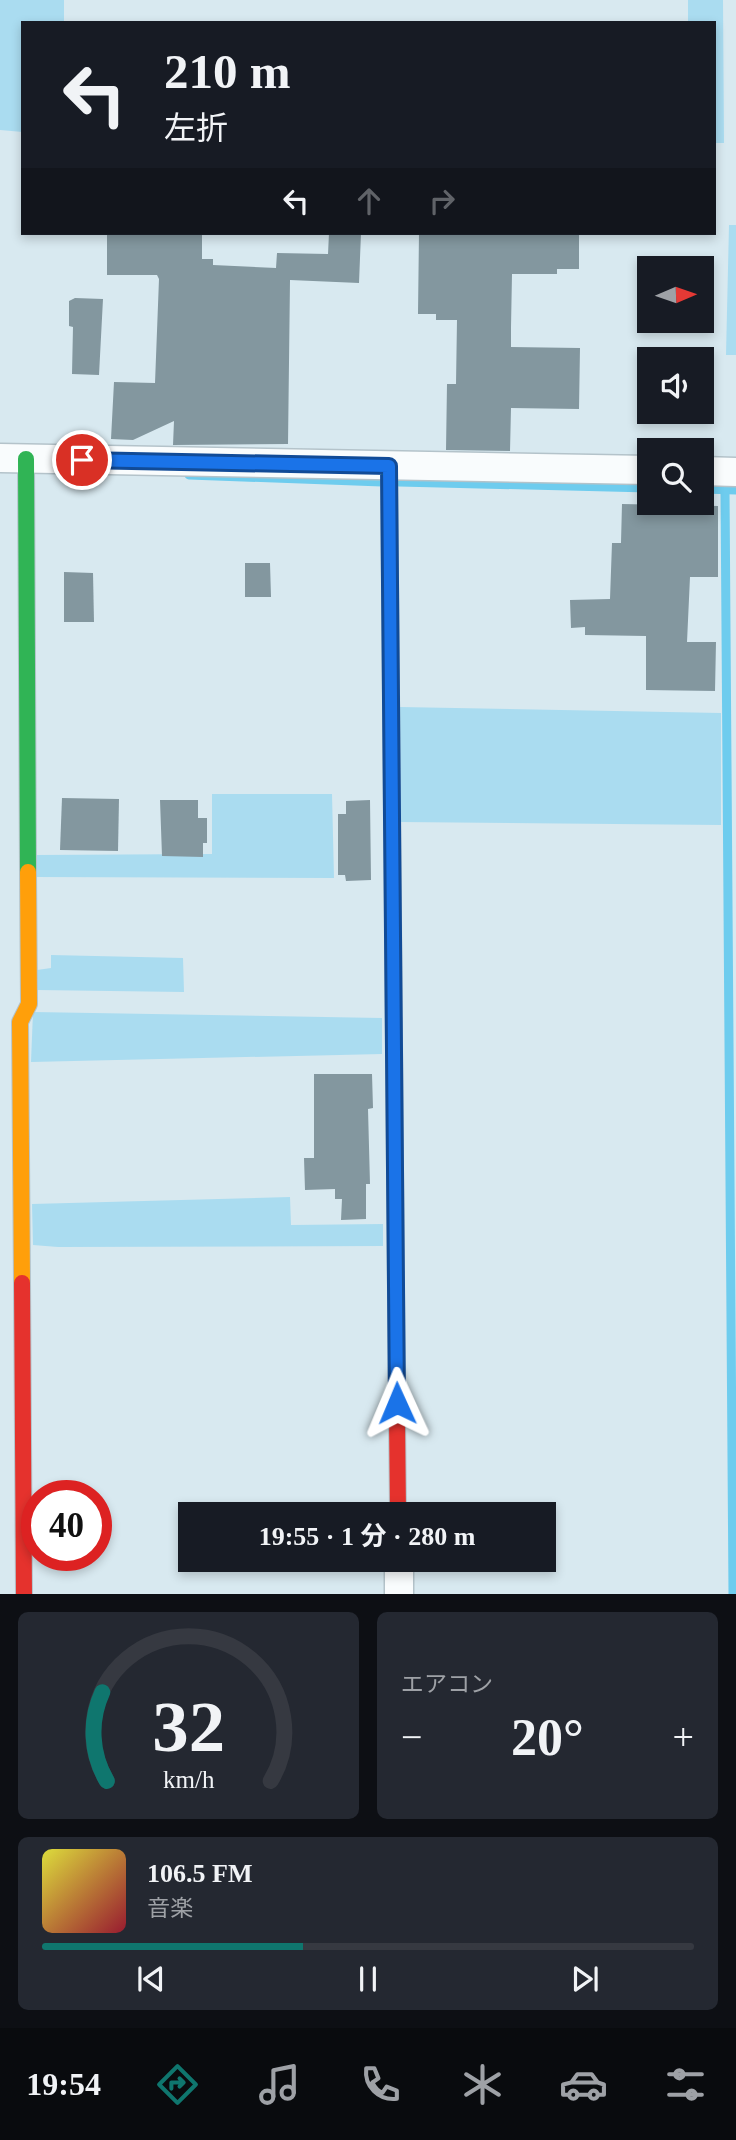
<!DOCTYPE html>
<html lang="ja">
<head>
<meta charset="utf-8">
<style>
  :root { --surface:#171b24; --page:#242831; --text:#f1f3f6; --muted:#9ea1a6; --line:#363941; --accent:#0f766e }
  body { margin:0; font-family:"Times New Roman","Noto Sans JP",serif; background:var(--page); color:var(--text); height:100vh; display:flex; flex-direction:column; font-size:26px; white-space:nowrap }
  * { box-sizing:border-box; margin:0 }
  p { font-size:23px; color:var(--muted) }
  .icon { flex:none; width:38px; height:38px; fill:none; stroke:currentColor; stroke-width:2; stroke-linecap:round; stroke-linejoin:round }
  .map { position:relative; height:1594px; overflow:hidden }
  .sheet { display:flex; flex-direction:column; gap:18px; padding:18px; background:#0d0f14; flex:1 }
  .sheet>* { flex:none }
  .guide { position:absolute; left:21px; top:21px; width:695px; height:214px; border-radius:0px; box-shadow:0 4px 10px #0003; background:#171b24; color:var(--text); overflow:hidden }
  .needle { width:46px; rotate:88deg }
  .controls { position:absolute; left:637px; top:256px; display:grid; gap:14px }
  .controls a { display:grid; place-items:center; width:77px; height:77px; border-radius:0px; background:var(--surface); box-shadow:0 4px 10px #0003; font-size:35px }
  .speed { position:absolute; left:21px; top:1480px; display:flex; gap:14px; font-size:35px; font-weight:700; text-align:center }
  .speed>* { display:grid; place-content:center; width:91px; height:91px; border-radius:50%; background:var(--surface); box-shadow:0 4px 10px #0003; line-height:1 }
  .speed .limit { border:10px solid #d22; background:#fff; color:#111 }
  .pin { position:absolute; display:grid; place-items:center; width:60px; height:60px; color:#fff; margin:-30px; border:4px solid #fff; border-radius:50%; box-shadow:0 2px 7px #0007 }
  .me { position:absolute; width:77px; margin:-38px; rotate:359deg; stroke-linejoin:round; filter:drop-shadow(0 0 5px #0008) }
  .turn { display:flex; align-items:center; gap:24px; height:147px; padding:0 28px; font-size:32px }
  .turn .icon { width:91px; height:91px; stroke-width:2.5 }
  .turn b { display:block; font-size:49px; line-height:60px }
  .lanes { display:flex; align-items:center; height:66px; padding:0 28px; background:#0003; justify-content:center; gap:35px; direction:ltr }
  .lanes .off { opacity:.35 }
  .big { font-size:52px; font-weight:700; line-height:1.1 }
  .sheet .card { flex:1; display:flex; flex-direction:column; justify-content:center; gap:10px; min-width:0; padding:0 24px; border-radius:10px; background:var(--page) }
  .sheet .dial { align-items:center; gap:0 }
  .dial svg { height:182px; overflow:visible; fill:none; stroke:var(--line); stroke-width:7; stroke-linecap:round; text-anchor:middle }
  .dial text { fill:var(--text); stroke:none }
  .song { display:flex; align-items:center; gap:21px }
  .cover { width:84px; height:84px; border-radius:10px; background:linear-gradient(135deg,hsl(60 70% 55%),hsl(350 70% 35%)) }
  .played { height:7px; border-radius:4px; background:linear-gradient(90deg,var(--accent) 40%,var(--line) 40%) }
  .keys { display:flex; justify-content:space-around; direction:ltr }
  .heat { display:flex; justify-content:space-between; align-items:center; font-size:38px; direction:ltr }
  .sheet .tiles { flex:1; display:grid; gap:18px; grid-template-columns:1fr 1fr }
  .card:last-child { grid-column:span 2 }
  .trip { position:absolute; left:178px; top:1502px; width:378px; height:70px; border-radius:0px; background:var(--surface); box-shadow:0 4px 10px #0003; font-weight:700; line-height:70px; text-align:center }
  .dock { display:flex; height:112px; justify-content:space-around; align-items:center; background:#090b0e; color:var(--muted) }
  .dock .icon { width:49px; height:49px }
  .dock .current { color:var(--accent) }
  .dock b { font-size:32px; color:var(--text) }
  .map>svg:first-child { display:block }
  .green { fill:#aadcf0 }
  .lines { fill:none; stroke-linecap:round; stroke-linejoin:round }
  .stream { stroke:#6eccee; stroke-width:9 }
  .building { fill:#83979f }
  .street-casing { stroke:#b4c3ca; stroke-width:31 }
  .fast-casing { stroke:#b4c3ca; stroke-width:18 }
  .slow-casing { stroke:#b4c3ca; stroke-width:18 }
  .jam-casing { stroke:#b4c3ca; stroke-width:18 }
  .street { stroke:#f9fcfd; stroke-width:28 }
  .fast { stroke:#30b455; stroke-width:16 }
  .slow { stroke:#ff9f0a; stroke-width:16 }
  .jam { stroke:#e5322d; stroke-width:16 }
  .route-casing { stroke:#114b97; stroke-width:18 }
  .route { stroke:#1a73e8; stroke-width:12 }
</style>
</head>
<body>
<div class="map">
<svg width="736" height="1594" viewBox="0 0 736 1594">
  <rect width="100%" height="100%" fill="#d8e9f0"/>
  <g class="green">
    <polygon points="0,0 64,0 64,23 23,23 23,132 0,130"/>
    <polygon points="688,0 723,0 724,143 714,143 714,23 688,23"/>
    <polygon points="729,225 736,225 736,355 726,355"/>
    <polygon points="400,707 721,713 721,825 399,822"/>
    <polygon points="212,794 332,794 334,878 35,877 35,855 212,854"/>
    <polygon points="51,955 183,958 184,992 37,990 37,970 51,968"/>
    <polygon points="33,1012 382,1018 382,1054 31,1062"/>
    <polygon points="290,1197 291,1225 383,1224 383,1246 58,1247 33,1245 32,1204"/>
  </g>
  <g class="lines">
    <g class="stream">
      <polyline points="189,475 382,482"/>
      <polyline points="399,482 649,488"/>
      <polyline points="702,489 736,490"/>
      <polyline points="725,490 733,1594"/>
    </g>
  </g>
  <g class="building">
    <polygon points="107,233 202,233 202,259 213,259 213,265 276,268 277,253 328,254 329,233 361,233 359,283 290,280 288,444 173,445 174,421 133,440 111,439 114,382 155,383 159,279 157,275 107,275"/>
    <polygon points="419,233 579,233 579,269 557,269 557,274 512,274 511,327 511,347 580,348 579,409 511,408 510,451 446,450 447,384 456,384 457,320 436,320 436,314 418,314"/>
    <polygon points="75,298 103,299 99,375 72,374 73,327 69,326 69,301"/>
    <polygon points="622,504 718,506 718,577 690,577 687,642 716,642 715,691 646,690 646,636 585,635 585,627 571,628 570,600 610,599 612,543 621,543"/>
    <polygon points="245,563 270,563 271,597 245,597"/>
    <polygon points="64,572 93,573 94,622 64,622"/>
    <polygon points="62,798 119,799 118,851 60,850"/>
    <polygon points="160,800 198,800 198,818 207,818 207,843 203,843 203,857 162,856"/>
    <polygon points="370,800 371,880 346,881 345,875 338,875 338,814 346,814 346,801"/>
    <polygon points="314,1074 372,1074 373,1108 368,1109 370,1184 366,1184 366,1219 341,1220 342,1199 335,1199 335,1189 305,1190 304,1158 314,1158"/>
  </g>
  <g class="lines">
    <g class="street-casing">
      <g id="street">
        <polyline points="0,458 649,470"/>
        <polyline points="702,471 736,472"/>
        <polyline points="399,1559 399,1594"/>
      </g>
    </g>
    <g class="fast-casing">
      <g id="fast">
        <polyline points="26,459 28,872"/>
        <polyline points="389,466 393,920"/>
      </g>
    </g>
    <g class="slow-casing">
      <g id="slow">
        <polyline points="393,920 397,1416"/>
        <polyline points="22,1283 20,1022 29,1004 28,872"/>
      </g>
    </g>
    <g class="jam-casing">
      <g id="jam">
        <polyline points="22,1283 24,1594"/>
        <polyline points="397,1416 398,1514"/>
      </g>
    </g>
    <use href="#street" class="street"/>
    <use href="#fast" class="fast"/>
    <use href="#slow" class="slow"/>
    <use href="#jam" class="jam"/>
  </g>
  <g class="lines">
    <g class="route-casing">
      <polyline id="route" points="82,460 389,466 397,1403"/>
    </g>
    <use href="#route" class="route"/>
  </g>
</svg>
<div class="controls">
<a><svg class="needle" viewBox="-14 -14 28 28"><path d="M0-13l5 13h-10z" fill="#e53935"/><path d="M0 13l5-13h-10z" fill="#9ea1a6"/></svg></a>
<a><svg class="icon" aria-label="sound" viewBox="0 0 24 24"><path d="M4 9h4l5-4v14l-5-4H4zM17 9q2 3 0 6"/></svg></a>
<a><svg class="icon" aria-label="search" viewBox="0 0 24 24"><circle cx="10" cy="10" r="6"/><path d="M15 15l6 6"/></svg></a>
</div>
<div class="speed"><div class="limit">40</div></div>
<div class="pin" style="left:82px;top:460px;background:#d93025"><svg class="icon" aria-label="arrive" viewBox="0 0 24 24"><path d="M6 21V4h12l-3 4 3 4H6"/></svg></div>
<svg class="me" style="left:397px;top:1403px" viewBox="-20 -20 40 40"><path d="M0-17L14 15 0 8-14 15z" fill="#1a73e8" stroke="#fff" stroke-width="4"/></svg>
<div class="trip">19:55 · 1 分 · 280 m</div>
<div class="guide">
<div class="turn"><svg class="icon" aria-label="left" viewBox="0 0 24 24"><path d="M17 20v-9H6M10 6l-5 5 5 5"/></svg><div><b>210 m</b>左折</div></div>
<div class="lanes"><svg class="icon" aria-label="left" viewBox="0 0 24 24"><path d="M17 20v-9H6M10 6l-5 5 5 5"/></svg><svg class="icon off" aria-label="ahead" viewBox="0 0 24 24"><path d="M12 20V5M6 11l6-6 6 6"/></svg><svg class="icon off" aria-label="right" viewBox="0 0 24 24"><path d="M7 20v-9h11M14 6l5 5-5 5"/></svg></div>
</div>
</div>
<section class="sheet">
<div class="tiles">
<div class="card dial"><svg viewBox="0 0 100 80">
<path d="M14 69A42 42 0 1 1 86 69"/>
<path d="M14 69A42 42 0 0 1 12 30" stroke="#0f766e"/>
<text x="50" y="56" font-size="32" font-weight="700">32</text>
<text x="50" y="72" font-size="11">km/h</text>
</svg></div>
<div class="card"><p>エアコン</p>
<div class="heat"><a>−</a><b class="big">20°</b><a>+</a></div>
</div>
<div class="card">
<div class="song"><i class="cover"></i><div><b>106.5 FM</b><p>音楽</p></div></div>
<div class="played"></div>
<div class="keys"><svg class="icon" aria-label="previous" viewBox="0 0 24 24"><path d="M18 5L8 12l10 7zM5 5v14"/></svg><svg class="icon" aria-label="pause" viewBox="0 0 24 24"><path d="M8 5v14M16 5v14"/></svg><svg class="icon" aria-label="next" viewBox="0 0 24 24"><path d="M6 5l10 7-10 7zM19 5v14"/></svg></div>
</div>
</div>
</section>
<nav class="dock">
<b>19:54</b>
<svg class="icon current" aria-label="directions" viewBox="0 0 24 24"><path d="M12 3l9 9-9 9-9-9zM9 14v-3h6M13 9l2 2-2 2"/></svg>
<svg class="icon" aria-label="music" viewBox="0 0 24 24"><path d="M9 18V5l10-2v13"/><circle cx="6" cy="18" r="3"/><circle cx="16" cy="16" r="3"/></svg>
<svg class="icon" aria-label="phone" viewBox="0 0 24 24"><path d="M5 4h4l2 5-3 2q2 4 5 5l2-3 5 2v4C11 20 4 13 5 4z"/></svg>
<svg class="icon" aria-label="climate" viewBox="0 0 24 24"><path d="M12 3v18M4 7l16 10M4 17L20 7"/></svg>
<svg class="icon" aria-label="car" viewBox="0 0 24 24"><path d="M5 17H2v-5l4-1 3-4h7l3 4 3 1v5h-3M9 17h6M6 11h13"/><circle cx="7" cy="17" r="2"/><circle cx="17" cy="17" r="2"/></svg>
<svg class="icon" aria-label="filters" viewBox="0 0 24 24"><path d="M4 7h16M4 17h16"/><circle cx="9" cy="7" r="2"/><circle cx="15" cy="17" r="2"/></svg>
</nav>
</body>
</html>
